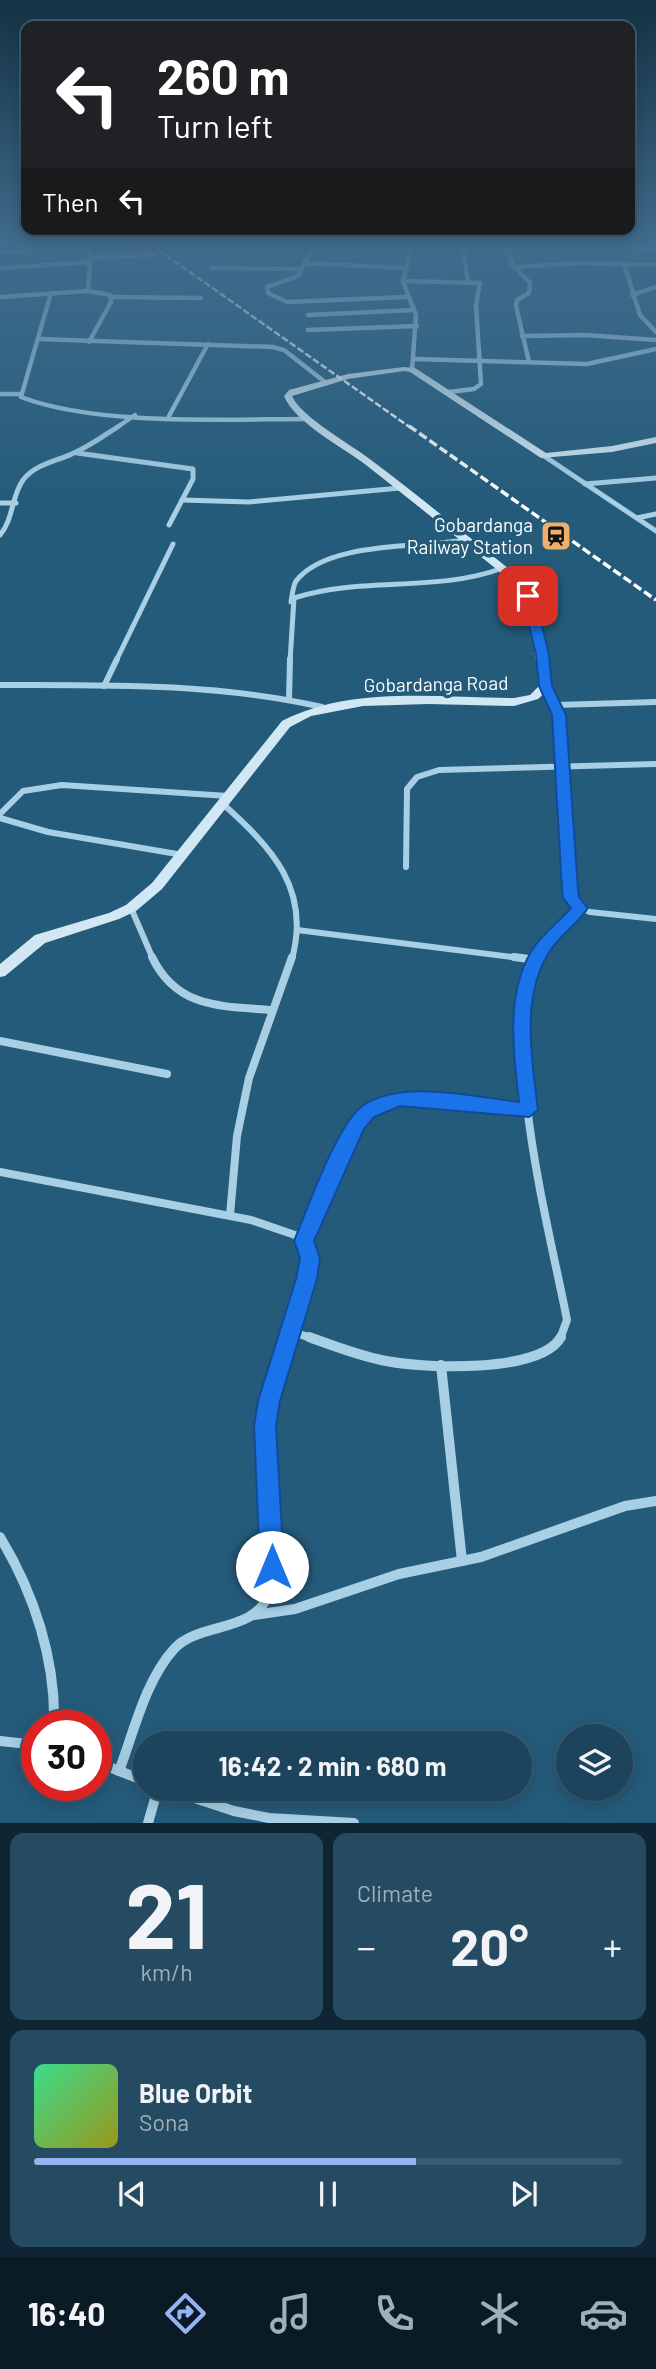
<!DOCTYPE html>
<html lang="en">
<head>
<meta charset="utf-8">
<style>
  :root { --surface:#1c445c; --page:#254b62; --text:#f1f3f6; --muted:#a0b0bb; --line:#3a5c72; --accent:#95b2f1 }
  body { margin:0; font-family:Barlow,sans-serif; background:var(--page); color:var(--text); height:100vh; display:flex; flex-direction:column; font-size:26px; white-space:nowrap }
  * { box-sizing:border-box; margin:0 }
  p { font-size:23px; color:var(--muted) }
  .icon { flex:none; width:38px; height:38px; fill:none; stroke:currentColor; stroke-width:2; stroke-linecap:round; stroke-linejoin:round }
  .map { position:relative; height:1823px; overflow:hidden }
  .side { display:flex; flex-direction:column; gap:10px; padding:10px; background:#0f2533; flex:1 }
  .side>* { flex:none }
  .hud { position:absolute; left:21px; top:21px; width:614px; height:214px; border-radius:14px; box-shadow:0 4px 18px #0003,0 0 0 2px var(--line); background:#202124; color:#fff; overflow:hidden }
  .buttons { position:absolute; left:556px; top:1724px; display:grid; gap:14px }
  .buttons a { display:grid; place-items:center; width:77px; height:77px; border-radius:50%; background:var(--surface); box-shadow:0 4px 18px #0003,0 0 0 2px var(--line); font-size:35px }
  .speed { position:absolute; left:21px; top:1710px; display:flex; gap:14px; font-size:35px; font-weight:700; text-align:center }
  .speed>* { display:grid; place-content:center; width:91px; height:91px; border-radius:50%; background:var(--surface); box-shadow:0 4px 18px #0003,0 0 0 2px var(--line); line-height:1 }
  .speed .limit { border:10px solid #d22; background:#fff; color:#111 }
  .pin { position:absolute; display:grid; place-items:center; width:60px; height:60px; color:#fff; margin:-30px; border-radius:14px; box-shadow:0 4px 10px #0006 }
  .me { position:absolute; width:77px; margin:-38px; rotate:0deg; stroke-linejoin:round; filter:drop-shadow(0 0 5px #0008) }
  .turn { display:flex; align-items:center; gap:24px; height:147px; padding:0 21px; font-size:32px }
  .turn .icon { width:91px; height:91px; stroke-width:2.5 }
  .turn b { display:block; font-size:49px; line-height:60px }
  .then { display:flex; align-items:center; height:66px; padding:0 21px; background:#0003; gap:14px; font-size:26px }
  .big { font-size:52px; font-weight:700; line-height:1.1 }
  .side .widget { flex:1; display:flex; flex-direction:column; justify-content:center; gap:10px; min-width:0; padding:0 24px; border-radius:14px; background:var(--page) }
  .side .dial { align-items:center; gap:0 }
  .dial b { font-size:91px; line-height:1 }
  .song { display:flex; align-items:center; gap:21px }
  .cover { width:84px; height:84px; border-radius:10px; background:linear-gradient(135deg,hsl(150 70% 55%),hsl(60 70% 35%)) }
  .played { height:7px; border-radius:4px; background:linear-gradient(90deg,var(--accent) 65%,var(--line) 65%) }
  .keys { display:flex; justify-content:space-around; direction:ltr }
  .heat { display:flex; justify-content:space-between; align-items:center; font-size:38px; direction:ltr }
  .side .tiles { flex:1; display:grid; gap:10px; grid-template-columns:1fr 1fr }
  .widget:last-child { grid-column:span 2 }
  .trip { position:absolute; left:133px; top:1731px; width:399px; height:70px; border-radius:35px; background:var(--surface); box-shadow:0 4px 18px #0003,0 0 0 2px var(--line); font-weight:700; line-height:70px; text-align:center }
  .dock { display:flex; height:112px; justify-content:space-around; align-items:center; background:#0b1b25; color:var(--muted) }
  .dock .icon { width:49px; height:49px }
  .dock .current { color:var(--accent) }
  .dock b { font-size:32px; color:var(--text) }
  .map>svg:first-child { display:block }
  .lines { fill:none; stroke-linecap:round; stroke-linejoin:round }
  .minor-far4 { stroke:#a8cfe4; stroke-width:4.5 }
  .minor-far3 { stroke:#a8cfe4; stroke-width:5 }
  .minor-far2 { stroke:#a8cfe4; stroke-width:6 }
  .minor-far1 { stroke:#a8cfe4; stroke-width:8 }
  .minor { stroke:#a8cfe4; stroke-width:10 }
  .secondary { fill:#d1e7f4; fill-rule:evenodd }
  .rail-far1 { stroke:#fff; stroke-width:2.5; stroke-dasharray:7 2.5; stroke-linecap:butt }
  .rail { stroke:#fff; stroke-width:3.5; stroke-dasharray:9 3.5; stroke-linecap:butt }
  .route { fill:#1a73e8; stroke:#114b97; stroke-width:2 }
  .labels { text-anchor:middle; stroke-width:7; stroke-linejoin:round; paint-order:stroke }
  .far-poi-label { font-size:19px; fill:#fff; stroke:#255b7a; text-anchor:end }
  .far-street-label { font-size:19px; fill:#fff; stroke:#255b7a }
</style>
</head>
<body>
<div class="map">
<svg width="656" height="1823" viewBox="0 0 656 1823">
  <rect width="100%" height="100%" fill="#255b7a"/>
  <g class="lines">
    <g class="minor-far4">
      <polyline points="314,244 298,276 267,287 268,293 287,302 407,297"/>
      <polyline points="372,244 412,245"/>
      <polyline points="412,244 403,281 416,315 412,370"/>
      <polyline points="462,244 468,281"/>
      <polyline points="505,244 512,264 530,283 529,293 517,300 516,306 529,362"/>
      <polyline points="506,250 656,249"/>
      <polyline points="0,253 93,245"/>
      <polyline points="92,258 154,254"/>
      <polyline points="305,263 406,268"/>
      <polyline points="624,264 640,315 656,332"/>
      <polyline points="515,267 581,263 656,265"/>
      <polyline points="0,268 91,262"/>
      <polyline points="212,268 302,269"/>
      <polyline points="403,281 480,283 476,305 481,384 474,389 449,392"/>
      <polyline points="88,291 91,248 94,244"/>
      <path d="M51 293 21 397C97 426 225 419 308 419"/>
      <polyline points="632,295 656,287"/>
      <polyline points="0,297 88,291 110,295 111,302 89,342"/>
      <polyline points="111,297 201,298"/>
      <polyline points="308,315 414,310"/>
      <polyline points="308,330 417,326"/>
      <polyline points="522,336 585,335 656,340"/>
      <polyline points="39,339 273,347 284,350 325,382"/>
      <polyline points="414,359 587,364 656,349"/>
      <polyline points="0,394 21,394"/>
      <polyline points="169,416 208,344"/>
      <polyline points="116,428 135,415"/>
    </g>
    <g class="minor-far3">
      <polyline points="77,453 193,469 193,479 169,525"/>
      <polyline points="544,456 656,531"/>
      <polyline points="585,484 656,478"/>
      <polyline points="182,500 249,502 400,488"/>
      <polyline points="0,503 16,503"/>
      <polyline points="637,518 656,514"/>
      <path d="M0 535C14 518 11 497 23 480 36 463 59 461 76 452 91 445 105 435 119 426"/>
      <path d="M291 602C292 596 293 586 296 581 327 541 420 548 465 540"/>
      <polyline points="116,661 173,544"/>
      <path d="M290 661 294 598C363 576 435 593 503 568"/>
    </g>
    <g class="minor-far2">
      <path d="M0 685C109 685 215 683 322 707"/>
      <polyline points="104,686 117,659"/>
      <polyline points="546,686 559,715 571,898 580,908 590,912 656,919"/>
      <polyline points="289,699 290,659"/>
      <polyline points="556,705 656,702"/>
      <path d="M223 804C272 848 311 889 292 959"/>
      <polyline points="0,814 23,791 62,785 228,796"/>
      <polyline points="0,818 48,832 183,855"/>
      <polyline points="406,867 407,789 417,777 439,770 656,764"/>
      <polyline points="131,908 153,959"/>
      <polyline points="297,930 528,959"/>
      <polyline points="537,959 543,948 580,908"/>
    </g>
    <g class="minor-far1">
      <path d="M152 957C177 1009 222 1006 272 1010"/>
      <polyline points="514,957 536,960"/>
      <path d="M538 957C497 1036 550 1231 567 1320L560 1339"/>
      <polyline points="0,1041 167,1074"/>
      <polyline points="0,1172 251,1220 295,1235 306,1248 309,1268 287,1339"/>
      <polyline points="230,1215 237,1136 249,1078 292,957"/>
      <path d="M304 1241C319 1204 337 1138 367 1112 401 1083 488 1105 529 1110"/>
      <polyline points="290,1331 314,1339"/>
    </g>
    <g class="minor">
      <path d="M309 1337C334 1346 359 1356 386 1361 423 1368 540 1374 561 1337"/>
      <polyline points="441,1365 462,1561"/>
      <path d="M0 1537C34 1593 56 1660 54 1726"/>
      <polyline points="254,1615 295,1609 399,1574 481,1557 625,1506 656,1501"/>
      <polyline points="0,1741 37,1745"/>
      <polyline points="96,1762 145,1781"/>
      <path d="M119 1771C134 1732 145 1681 174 1649 198 1622 255 1633 268 1595 286 1547 266 1491 265 1441 264 1405 275 1371 287 1337"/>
      <polyline points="164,1788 234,1811 269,1818 354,1823"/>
      <polyline points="148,1823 158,1788"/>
    </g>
    <path class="secondary" d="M404 367 415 368 546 453 612 446 656 437V443L612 452 541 458 410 372 404 371 348 379 292 396C301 417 352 445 371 460 423 499 472 540 523 580L537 608 552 686 538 699 514 706 428 704 363 706 311 716 290 727 162 889 136 911 119 919 45 943 5 976 0 977V964L35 935 109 913 126 905 152 883 282 721C352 685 438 698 514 698L530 695 540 685 527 608 515 584C465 544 416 504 366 465 343 447 295 423 284 396L289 390 348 374Z"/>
    <polyline class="rail-far1" points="150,244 411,428"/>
    <polyline class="rail" points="409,426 656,600"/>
  </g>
  <linearGradient id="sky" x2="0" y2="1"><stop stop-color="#143243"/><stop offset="0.49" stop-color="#406c8d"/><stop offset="1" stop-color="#406c8d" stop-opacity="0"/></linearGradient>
  <rect width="656" height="500" fill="url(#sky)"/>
  <path class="route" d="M528 593 535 596 549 655 552 686 566 715 578 889 579 897 588 908C577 925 558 936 548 954 521 999 532 1060 538 1110L529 1117 400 1106 374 1117 364 1129 314 1241 320 1258 317 1279 280 1401 276 1426 284 1567 281 1576 272 1579 264 1576 260 1567 254 1426 258 1401 296 1279 300 1258 294 1241C307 1210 336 1127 361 1107 398 1078 475 1097 519 1102 513 1052 504 986 537 943 547 931 560 920 571 908L563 898 562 889 552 715 539 686 536 655 522 596Z"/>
  <defs>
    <g id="station-square" transform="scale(1.575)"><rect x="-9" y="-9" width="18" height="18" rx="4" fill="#eeaf6c" stroke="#255b7a"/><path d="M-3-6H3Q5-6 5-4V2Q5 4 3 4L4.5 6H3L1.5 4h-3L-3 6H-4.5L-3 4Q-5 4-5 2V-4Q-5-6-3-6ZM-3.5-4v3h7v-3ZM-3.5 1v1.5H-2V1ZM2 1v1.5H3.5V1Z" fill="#111"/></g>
  </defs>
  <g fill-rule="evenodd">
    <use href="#station-square" x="556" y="536"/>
  </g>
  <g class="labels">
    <g class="far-poi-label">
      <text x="533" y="532">Gobardanga<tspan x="533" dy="22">Railway Station</tspan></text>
    </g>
    <g class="far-street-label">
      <text transform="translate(436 684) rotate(-1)" y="7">Gobardanga Road</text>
    </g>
  </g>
</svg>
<div class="buttons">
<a><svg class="icon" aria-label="layers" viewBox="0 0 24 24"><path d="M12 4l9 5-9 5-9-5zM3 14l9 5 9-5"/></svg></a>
</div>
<div class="speed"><div class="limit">30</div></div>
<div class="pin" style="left:528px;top:596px;background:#d93025"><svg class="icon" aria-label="arrive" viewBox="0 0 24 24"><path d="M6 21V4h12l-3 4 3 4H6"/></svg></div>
<svg class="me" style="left:272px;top:1567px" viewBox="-20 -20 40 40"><circle r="19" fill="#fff"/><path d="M0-13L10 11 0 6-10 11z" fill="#1a73e8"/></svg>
<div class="trip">16:42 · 2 min · 680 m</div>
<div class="hud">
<div class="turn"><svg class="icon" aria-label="left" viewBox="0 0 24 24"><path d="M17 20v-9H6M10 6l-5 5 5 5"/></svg><div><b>260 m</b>Turn left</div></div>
<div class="then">Then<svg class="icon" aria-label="left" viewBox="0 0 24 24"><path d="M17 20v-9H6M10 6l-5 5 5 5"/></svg></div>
</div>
</div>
<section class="side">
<div class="tiles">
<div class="widget dial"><b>21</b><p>km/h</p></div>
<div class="widget"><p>Climate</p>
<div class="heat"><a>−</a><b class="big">20°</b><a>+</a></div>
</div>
<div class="widget">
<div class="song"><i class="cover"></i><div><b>Blue Orbit</b><p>Sona</p></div></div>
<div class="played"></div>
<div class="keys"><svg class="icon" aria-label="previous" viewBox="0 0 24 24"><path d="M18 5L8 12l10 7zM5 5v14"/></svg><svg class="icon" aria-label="pause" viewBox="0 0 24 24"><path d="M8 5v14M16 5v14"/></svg><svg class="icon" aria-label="next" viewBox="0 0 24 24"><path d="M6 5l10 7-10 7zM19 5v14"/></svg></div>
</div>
</div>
</section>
<nav class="dock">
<b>16:40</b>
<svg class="icon current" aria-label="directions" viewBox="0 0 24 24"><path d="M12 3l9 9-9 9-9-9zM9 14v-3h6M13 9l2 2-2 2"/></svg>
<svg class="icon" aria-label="music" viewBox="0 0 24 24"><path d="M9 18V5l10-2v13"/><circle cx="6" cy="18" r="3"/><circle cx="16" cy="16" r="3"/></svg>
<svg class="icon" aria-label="phone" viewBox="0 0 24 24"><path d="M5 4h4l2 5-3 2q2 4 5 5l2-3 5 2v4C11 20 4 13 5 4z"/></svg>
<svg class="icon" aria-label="climate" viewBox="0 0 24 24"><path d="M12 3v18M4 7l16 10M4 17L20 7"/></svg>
<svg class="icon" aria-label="car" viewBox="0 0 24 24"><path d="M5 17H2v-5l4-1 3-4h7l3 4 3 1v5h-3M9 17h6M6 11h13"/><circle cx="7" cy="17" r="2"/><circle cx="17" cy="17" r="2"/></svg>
</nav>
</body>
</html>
